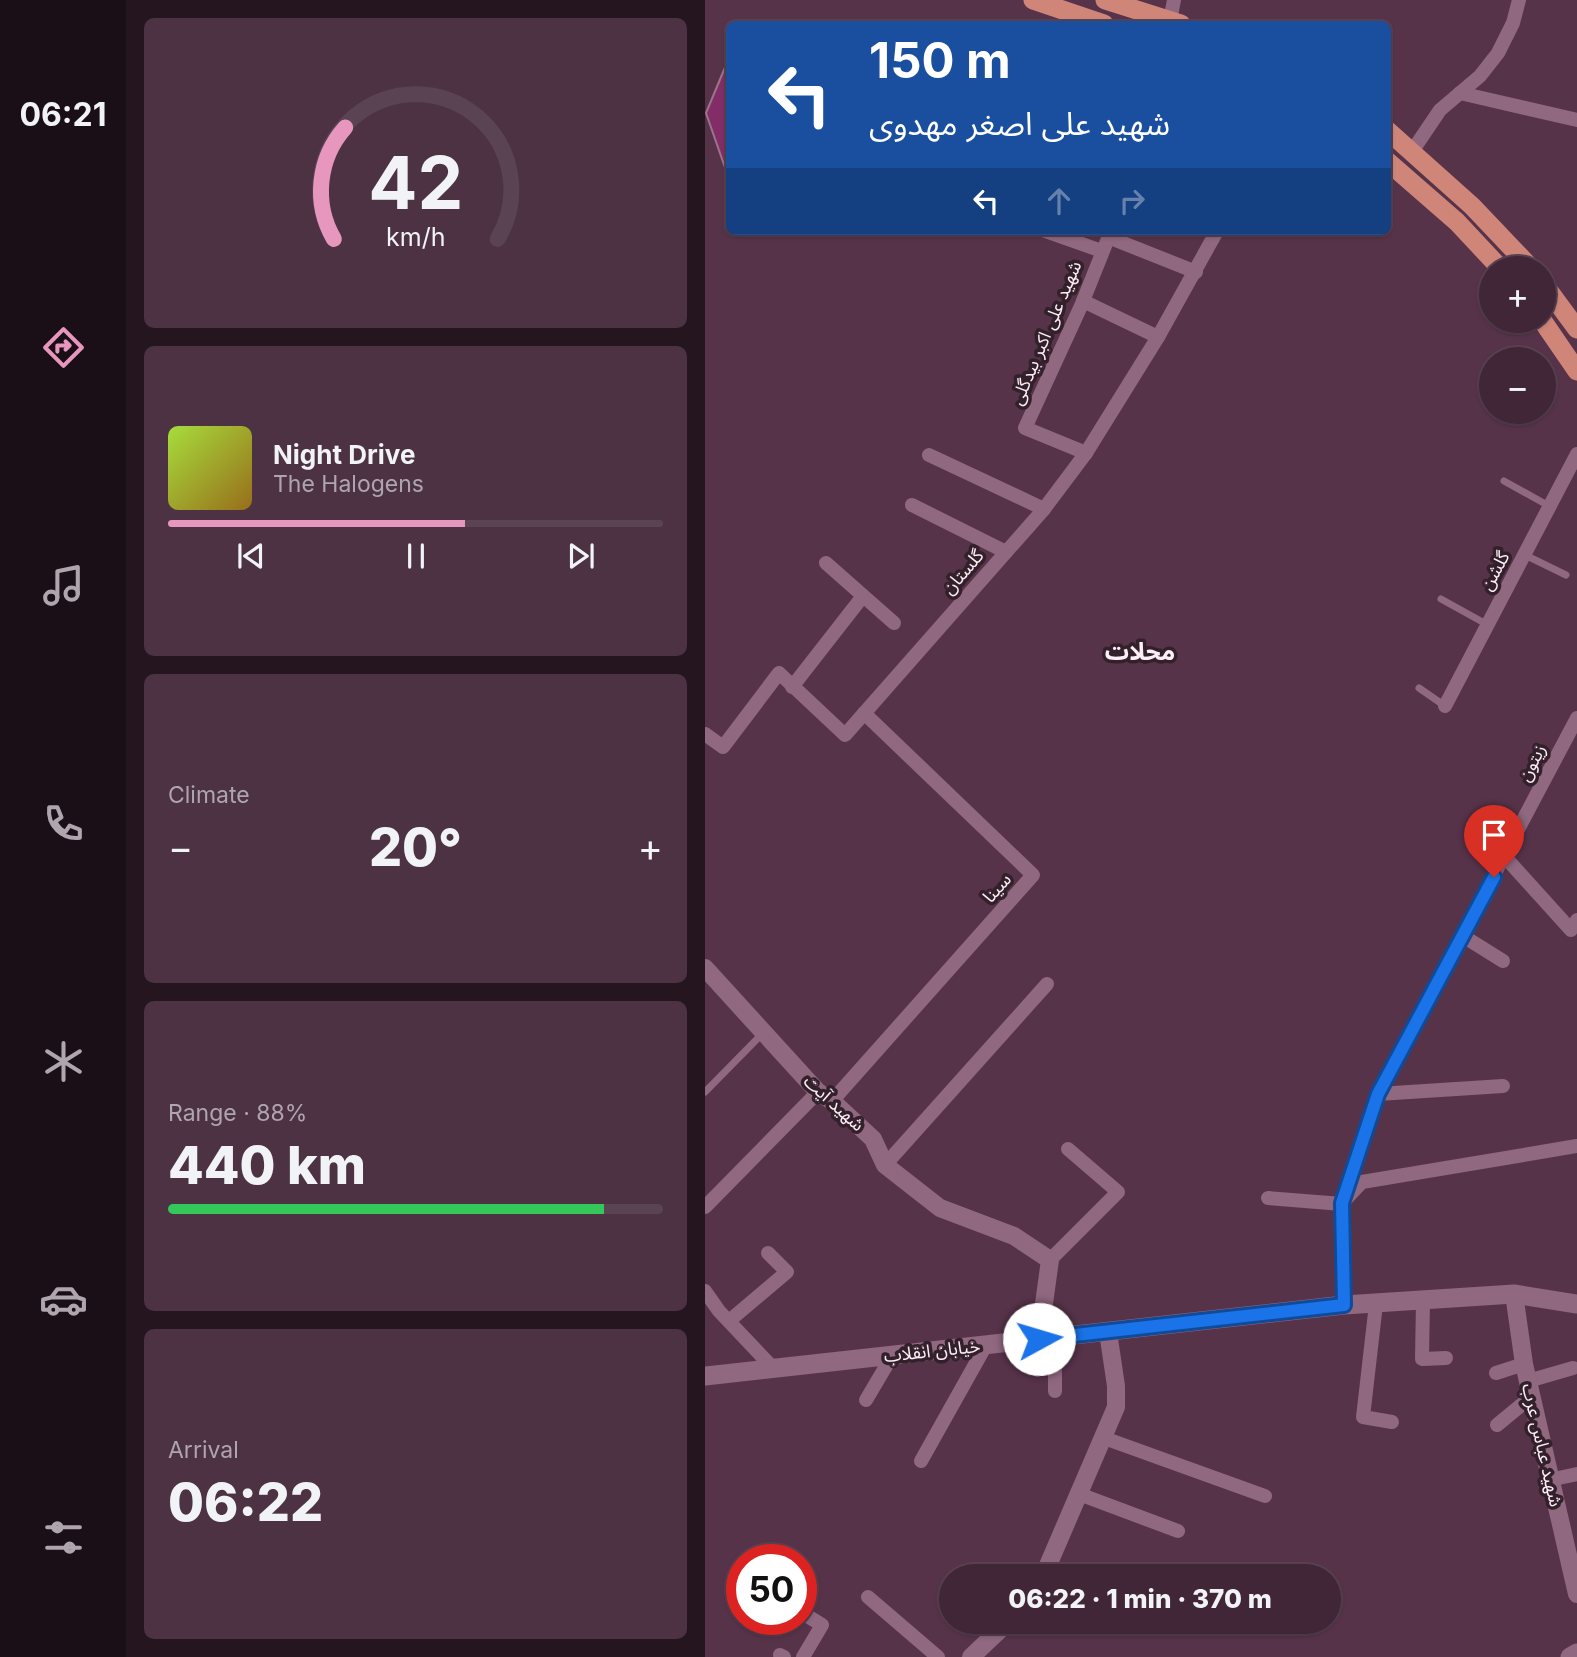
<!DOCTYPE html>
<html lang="en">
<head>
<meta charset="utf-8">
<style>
  :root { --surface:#412638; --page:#4c3243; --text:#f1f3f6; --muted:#aea5ae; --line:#5a4353; --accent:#e797bd }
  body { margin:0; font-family:Inter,"Noto Sans Arabic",sans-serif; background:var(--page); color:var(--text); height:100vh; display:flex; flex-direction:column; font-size:26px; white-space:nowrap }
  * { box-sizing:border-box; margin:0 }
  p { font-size:23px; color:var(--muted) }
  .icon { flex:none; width:38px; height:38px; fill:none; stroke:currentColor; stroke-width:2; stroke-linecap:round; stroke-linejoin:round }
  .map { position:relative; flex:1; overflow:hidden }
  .panel { display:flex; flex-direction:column; gap:18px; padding:18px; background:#24151f; width:579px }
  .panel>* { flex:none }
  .top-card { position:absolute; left:21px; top:21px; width:665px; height:214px; border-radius:10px; box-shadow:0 2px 5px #0004,0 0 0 2px var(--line); background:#1a4fa0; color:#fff; overflow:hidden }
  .fabs { position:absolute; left:774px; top:256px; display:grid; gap:14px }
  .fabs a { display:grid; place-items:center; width:77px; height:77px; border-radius:50%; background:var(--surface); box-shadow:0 2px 5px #0004,0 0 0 2px var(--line); font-size:35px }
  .speed { position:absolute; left:21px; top:1544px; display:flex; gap:14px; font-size:35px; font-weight:700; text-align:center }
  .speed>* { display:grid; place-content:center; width:91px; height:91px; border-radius:50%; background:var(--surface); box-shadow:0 2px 5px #0004,0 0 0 2px var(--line); line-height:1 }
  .speed .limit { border:10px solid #d22; background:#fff; color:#111 }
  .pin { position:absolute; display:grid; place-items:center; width:60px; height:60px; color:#fff; margin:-72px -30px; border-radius:50% 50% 50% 0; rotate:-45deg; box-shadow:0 0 7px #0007 }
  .pin .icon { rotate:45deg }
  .me { position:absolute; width:77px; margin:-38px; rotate:84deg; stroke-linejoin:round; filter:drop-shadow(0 0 5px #0008) }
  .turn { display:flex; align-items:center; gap:24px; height:147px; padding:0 28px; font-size:32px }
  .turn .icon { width:91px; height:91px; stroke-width:2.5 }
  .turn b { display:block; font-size:49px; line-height:60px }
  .lanes { display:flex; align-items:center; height:66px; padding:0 28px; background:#0003; justify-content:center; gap:35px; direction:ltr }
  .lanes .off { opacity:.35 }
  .big { font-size:52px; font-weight:800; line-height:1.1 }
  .panel .widget { flex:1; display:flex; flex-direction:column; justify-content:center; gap:10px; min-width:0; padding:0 24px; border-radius:10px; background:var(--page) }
  .panel .dial { align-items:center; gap:0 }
  .dial svg { height:182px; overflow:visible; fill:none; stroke:var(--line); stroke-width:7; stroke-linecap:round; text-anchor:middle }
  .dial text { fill:var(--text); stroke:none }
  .song { display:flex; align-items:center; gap:21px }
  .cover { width:84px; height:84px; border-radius:10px; background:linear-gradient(135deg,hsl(80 70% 55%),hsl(40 70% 35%)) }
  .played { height:7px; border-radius:4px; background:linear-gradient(90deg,var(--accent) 60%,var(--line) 60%) }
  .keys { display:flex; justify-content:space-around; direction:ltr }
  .heat { display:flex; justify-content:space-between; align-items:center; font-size:38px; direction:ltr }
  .charge { height:10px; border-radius:5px; background:linear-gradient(90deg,#34c759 88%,var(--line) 0) }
  .trip { position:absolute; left:234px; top:1564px; width:402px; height:70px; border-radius:35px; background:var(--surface); box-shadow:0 2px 5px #0004,0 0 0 2px var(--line); font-weight:800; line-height:70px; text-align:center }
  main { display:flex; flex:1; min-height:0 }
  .tabs { display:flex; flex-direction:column; width:126px; justify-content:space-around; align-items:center; background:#1a0f16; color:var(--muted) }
  .tabs .icon { width:49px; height:49px }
  .tabs .current { color:var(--accent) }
  .tabs b { font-size:32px; color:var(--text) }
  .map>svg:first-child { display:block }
  .building { fill:#822d68; stroke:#9b738b; stroke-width:2 }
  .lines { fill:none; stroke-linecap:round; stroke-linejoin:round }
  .service { stroke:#906880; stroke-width:7 }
  .minor { stroke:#906880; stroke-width:14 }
  .tertiary { stroke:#906880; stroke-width:18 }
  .secondary { stroke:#906880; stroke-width:19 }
  .primary { stroke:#cf8679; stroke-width:19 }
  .route-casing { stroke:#114b97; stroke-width:18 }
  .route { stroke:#1a73e8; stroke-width:12 }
  .labels { text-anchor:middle; stroke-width:7; stroke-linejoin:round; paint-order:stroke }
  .street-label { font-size:18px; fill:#feecf6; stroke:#32212b }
  .district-label { font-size:24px; font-weight:bold; fill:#feecf6; stroke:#32212b }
</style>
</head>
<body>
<main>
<nav class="tabs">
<b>06:21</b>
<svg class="icon current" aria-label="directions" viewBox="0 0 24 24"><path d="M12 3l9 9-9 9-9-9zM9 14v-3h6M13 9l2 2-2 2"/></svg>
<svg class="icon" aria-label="music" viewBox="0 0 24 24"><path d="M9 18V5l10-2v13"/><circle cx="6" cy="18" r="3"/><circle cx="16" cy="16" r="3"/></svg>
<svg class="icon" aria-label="phone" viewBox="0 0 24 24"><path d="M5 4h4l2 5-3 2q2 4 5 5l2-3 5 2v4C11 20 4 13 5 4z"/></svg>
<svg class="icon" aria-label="climate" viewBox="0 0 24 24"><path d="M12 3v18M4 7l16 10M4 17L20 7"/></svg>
<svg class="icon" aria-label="car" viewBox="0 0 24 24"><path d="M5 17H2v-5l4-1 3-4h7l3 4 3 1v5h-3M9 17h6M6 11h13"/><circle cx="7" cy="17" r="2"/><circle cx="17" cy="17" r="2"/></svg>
<svg class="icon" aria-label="filters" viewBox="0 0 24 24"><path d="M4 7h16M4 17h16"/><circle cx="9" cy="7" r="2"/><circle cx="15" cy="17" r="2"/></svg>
</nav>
<section class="panel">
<div class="widget dial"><svg viewBox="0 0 100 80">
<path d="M14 69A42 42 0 1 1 86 69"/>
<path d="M14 69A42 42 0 0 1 19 20" stroke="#e797bd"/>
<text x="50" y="56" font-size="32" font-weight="700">42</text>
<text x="50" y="72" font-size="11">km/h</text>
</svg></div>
<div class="widget">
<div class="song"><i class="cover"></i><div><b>Night Drive</b><p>The Halogens</p></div></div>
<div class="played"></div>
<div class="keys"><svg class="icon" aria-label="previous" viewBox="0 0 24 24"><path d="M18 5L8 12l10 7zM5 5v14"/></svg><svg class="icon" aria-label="pause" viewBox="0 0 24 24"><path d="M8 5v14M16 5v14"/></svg><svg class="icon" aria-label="next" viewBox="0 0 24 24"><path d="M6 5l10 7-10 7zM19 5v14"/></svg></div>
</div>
<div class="widget"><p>Climate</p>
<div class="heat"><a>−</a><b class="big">20°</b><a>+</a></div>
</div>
<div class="widget"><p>Range · 88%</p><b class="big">440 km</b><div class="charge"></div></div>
<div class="widget"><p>Arrival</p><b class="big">06:22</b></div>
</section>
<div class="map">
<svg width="872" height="1657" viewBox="0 0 872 1657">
  <rect width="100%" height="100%" fill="#57334a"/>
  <polygon class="building" points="24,63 24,179 1,113 21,65"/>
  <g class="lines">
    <g class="service">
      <polyline points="799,481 844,506"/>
      <polyline points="820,555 861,575"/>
      <polyline points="736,599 783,625"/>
      <polyline points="714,688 740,706"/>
      <polyline points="0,1092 57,1034"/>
    </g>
    <g class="minor">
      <polyline points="465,21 469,0"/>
      <polyline points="755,93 872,120"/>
      <polyline points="708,150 735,110 775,76 793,53 808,23 814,0"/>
      <polyline points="340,231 397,251"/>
      <polyline points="403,237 491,272"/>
      <polyline points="378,301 453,337"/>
      <polyline points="381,453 320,428 376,306 406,231"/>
      <polyline points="224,455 339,509"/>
      <polyline points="207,505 301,552"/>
      <polyline points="121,563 189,623"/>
      <polyline points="87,687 158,596"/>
      <polyline points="740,706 872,454"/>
      <polyline points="0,734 18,747 74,673 140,735 339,509 381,453 453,337 512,231"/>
      <polyline points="800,857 866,930 872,920"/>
      <polyline points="758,936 798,961"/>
      <polyline points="673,1094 798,1086"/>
      <polyline points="127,1101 328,875 159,713"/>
      <polyline points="180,1165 342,984"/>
      <polyline points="563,1198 637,1204"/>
      <polyline points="640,1200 657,1182 872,1146"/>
      <polyline points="0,1207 113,1092"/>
      <polyline points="345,1260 413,1192 363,1149"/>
      <polyline points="0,1291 14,1311 69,1369"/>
      <polyline points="718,1301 717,1359 741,1358"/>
      <polyline points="671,1304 658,1417 687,1422"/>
      <polyline points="639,1305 637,1204 673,1094 872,718"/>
      <polyline points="24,1321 82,1272 63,1253"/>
      <polyline points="350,1338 350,1391"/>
      <polyline points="791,1373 819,1364"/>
      <polyline points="823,1381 868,1368"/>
      <polyline points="161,1400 187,1356"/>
      <polyline points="792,1425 826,1397"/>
      <polyline points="399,1438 560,1496"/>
      <polyline points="216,1461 281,1345"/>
      <polyline points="844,1480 872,1474"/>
      <polyline points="374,1494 473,1531"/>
      <polyline points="163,1597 233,1657"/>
      <polyline points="96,1612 117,1625 98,1657"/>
      <polyline points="386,1622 401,1628"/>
      <polyline points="75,1655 79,1657"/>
    </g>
    <g class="tertiary">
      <polyline points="0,968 113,1092 127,1101 168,1139 180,1165 235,1208 309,1236 345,1260 334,1340"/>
      <polyline points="809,1294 819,1364 872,1594"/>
      <polyline points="338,1577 411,1407 411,1386 403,1332"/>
      <polyline points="266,1657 303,1622"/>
    </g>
    <g class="secondary">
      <polyline points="0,1376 639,1305 809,1294 872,1304"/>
      <polyline points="865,1657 872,1653"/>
    </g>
    <g class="primary">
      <polyline points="328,0 399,24"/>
      <polyline points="400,0 476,24"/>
      <polyline points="682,130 767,206 826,268"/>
      <polyline points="682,161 752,222 795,268"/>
      <polyline points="838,283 872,329"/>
      <polyline points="837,320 872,371"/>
    </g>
  </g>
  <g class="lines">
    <g class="route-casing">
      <polyline id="route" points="334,1339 639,1305 637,1203 673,1094 789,877"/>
    </g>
    <use href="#route" class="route"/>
  </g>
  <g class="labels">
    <g class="street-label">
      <text transform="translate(341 333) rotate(-67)" y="6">شهید علی اکبر بیدگلی</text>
      <text transform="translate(790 571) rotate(-62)" y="6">گلشن</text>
      <text transform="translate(258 572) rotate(-49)" y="6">گلستان</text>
      <text transform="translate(827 763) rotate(-63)" y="6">زیتون</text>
      <text transform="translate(292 888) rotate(-48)" y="6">سینا</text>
      <text transform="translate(129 1103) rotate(42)" y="6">شهید آیت</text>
      <text transform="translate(227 1351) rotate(-6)" y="6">خیابان انقلاب</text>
      <text transform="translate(837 1445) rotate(77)" y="6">شهید عباس عرب</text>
    </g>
    <g class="district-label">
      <text x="435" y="660">محلات</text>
    </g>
  </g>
</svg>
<div class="fabs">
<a>+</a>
<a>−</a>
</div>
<div class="speed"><div class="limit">50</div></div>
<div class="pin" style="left:789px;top:877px;background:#d93025"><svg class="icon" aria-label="arrive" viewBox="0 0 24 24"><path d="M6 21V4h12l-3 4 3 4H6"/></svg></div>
<svg class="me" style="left:334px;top:1339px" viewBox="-20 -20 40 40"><circle r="19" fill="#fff"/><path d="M0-13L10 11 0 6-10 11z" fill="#1a73e8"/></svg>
<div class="trip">06:22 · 1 min · 370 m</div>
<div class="top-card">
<div class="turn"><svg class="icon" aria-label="left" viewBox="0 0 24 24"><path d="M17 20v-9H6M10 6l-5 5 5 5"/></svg><div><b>150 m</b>شهید علی اصغر مهدوی</div></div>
<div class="lanes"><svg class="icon" aria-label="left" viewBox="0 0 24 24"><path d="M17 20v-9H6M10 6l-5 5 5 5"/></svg><svg class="icon off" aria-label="ahead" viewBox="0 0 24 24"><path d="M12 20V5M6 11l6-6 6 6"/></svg><svg class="icon off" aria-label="right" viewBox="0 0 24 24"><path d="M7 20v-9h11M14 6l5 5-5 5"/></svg></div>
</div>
</div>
</main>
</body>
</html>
